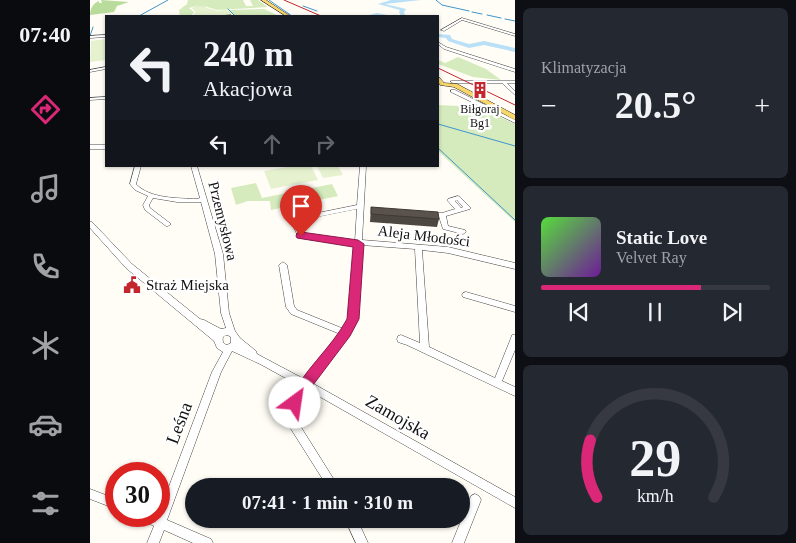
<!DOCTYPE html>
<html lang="pl">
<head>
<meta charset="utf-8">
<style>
  :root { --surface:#171b24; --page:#242831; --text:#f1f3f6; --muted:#9ea1a6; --line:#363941; --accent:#db2777 }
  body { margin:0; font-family:Georgia,serif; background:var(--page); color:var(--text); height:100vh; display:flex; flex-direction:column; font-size:19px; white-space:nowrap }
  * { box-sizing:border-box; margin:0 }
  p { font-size:16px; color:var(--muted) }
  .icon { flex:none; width:28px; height:28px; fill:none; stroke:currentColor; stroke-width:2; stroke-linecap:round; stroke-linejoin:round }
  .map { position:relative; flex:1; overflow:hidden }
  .drawer { display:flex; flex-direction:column; gap:8px; padding:8px; background:#0d0f14; width:281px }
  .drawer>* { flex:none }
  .hud { position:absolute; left:15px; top:15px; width:334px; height:152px; border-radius:0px; box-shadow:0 1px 4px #0004; background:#171b24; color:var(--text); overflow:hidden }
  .speed { position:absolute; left:15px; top:462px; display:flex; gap:10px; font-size:25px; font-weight:700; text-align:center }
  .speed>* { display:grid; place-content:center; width:65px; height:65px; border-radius:50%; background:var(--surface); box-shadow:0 1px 4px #0004; line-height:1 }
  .speed .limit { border:8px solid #d22; background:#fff; color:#111 }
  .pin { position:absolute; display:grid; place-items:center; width:42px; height:42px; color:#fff; margin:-51px -21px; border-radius:50% 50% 50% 0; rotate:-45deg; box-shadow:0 0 5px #0007 }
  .pin .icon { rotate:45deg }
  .me { position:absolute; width:55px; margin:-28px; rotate:31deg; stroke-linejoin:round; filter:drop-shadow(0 0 4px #0008) }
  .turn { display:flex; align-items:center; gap:18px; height:105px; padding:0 15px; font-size:22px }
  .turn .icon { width:65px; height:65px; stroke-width:2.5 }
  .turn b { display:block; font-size:35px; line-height:42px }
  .lanes { display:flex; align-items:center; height:48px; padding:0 15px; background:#0003; justify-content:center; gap:25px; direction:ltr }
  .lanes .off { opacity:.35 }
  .big { font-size:38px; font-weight:700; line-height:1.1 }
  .drawer .card { flex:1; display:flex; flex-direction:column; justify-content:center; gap:8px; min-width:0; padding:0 18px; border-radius:8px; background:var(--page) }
  .drawer .dial { align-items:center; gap:0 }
  .dial svg { height:130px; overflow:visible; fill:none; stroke:var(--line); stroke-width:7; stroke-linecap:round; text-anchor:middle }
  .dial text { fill:var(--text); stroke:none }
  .song { display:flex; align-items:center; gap:15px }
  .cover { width:60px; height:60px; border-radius:8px; background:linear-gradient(135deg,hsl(110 70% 55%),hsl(280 70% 35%)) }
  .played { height:5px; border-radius:2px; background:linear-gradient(90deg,var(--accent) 70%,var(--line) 70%) }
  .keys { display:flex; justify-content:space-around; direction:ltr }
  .heat { display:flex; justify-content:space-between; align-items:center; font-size:28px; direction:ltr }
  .trip { position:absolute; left:95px; top:478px; width:285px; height:50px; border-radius:25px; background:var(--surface); box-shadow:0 1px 4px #0004; font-weight:700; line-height:50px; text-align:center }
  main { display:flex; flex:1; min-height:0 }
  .menu { display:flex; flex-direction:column; width:90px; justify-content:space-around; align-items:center; background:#090b0e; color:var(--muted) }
  .menu .icon { width:35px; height:35px }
  .menu .selected { color:var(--accent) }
  .menu b { font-size:22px; color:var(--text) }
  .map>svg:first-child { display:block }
  .green { fill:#d5ebbd }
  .forest { fill:#b9dc9c }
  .pitch { fill:#e6f2cf }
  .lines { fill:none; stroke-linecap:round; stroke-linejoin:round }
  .stream { stroke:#3f96cf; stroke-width:1 }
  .river { fill:#b9e0f7; fill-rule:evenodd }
  .minor-casing { stroke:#444; stroke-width:1 }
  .major-casing { stroke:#222; stroke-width:1 }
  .minor { fill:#fff; fill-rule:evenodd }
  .major { fill:#f9d66b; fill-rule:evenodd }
  .rail { stroke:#c4262e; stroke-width:1 }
  .wall { fill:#4d4742 }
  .building { fill:#5a524d; stroke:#3f3936 }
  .route { fill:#db2777; stroke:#8e194d }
  .labels { text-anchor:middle; stroke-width:5; stroke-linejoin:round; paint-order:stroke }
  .far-poi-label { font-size:12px; fill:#111; stroke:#fff }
  .street-label { font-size:15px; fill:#111; stroke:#fff }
  .poi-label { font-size:15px; fill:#111; stroke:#fff; text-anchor:start }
  .near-street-label { font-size:18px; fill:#111; stroke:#fff }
</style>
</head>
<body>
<main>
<nav class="menu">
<b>07:40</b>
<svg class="icon selected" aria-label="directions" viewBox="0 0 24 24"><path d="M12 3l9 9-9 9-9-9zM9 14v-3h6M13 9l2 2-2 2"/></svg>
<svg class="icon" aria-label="music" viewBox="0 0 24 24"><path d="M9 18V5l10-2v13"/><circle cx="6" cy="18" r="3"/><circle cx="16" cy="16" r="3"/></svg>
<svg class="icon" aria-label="phone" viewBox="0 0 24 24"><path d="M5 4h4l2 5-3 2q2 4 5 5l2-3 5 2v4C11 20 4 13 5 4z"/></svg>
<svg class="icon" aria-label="climate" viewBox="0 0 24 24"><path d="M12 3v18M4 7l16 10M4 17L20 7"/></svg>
<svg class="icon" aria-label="car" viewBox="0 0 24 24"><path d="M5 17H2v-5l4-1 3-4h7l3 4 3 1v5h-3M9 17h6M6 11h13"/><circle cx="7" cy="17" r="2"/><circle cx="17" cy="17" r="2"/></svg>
<svg class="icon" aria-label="filters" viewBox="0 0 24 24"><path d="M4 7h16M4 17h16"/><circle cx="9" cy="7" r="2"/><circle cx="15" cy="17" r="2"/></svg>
</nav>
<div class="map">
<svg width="425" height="543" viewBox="0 0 425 543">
  <rect width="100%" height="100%" fill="#fffdf5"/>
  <g class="green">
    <polygon points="98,0 153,0 156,6 163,6 160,0 168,0 178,7 127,10 111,5 116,7 110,16 103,16 106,12 102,8 109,5 99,8 104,12 101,16 90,16 89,10 97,4"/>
    <polygon points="174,9 189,16 145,16 139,10"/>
    <polygon points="368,57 396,69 411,80 383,77 348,64 348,60 355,63"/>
    <polygon points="348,105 389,107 425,124 425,222 348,151"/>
    <polygon points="166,183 172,198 242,184 248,196 181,210 180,201 158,201 146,205 141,188"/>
  </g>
  <path class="forest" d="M11 0 39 2 27 6 24 12 0 15C0 9 3 3 9 1V3H12Z"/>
  <g class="pitch">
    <polygon points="110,6 128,11 137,9 144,16 103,16 106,12 102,8"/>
    <polygon points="16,39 16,60 0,62 1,41"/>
    <polygon points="203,166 221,166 228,180 181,189 174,171"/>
    <polygon points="227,166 248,166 253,175 233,178"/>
  </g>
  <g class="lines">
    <g class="stream">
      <polyline points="179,0 202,16"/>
      <polyline points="346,0 352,5 379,11"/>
      <polyline points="213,6 227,11"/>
      <polyline points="138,9 145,16"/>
      <polyline points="382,12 392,14"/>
      <polyline points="397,15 411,18"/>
      <polyline points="49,16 78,0"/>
      <polyline points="415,19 425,21"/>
      <polyline points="0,36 3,27"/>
      <polyline points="348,124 425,146"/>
      <polyline points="348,148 425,220"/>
    </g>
    <g class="river">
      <polygon points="301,0 331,0 295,4 316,9 314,12 315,16 311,16 309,12 310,10 288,4"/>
      <polygon points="287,13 302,16 276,16"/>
      <polygon points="348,34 360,35 362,39 379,44 394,41 425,48 425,52 394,45 379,48 358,41 356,38 348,37"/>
    </g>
    <g class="minor-casing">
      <g id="minor">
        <polygon points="372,18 425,34 425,36 372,20 354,31 351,30"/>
        <polygon points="16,35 16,37 0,38 0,36"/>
        <polygon points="348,42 356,47 425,69 425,72 354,49 348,44"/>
        <polygon points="16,67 16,69 0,72 0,70"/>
        <polygon points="361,81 425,81 425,83 417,83 425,91 425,95 412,83 363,83 361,82"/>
        <polygon points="361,90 365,90 425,120 425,123 361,92"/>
        <polygon points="16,97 16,99 0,100 0,98"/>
        <rect x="0" y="145" width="16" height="4"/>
        <path d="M45 166H51L46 184C60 199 88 198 107 199L110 198 101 166H107L133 254 139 313 145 331 150 338 166 351 167 354 214 379 250 334 201 314 196 307 189 265 193 262 197 265 204 306 207 310 254 329 259 319 264 246 209 238 200 220 203 218 267 205 270 166H276L272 240 358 247 425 263V269L358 253 332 250 339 347 405 378 421 338 422 335H425V350L412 381 425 387V396L317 345 308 342 307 339 308 336 311 335 330 343 325 249 271 245 267 319 259 335 222 383 425 497V508L218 390 206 413 209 424 248 486H237L201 429 196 413 210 386 170 364 142 351 131 372 77 520 121 539 123 543H103L74 530 69 543H57L64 526 51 520 49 516H69V513L122 372 133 352 127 348 124 341 36 268 0 228V222H2L42 264 110 319 114 320 131 329 136 328 131 313 125 254 111 202H87L63 198 59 205 60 208 81 224 78 226H76L55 210 53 205 58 196 45 190 40 184ZM267 209 265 241 213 234 207 221ZM136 335 140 336 141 338V343L137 345C133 344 132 341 133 337Z"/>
        <path d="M368 196 370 197 381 208 380 209 356 216 358 226 375 230 376 232 373 234 353 229 349 217H340L337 215 340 213H352L365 209 357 200 358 199ZM367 200 373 207 371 208 365 201Z"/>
        <polygon points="376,292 425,306 425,312 373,297 372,295 373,293"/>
        <polygon points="0,489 26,499 26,509 0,499"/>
        <polygon points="385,494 389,496 391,500 374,543 362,543 381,496"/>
        <polygon points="255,519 267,519 278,543 266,543"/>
      </g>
    </g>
    <g class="major-casing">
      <g id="major">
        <polygon points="171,0 176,0 200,16 196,16"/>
        <polygon points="348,76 354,83 367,84 425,115 425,120 364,87 350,85 348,81"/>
      </g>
    </g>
    <use href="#minor" class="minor"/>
    <use href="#major" class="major"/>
    <g class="rail">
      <polyline points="194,0 231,16"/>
      <polyline points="348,68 425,105"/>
    </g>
  </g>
  <polygon class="wall" points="281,207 349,219 347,227 280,222"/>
  <g class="building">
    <polygon points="141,15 142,16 129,16"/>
    <polygon points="281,207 348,212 349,219 281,214"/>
  </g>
  <path class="route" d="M211 232 268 240 274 244 269 319 260 336 223 385 210 408 205 410 200 408 198 403C212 371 241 349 257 319L263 247 207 238 206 236 207 233Z"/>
  <defs>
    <g id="building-bare" transform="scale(1.35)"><path d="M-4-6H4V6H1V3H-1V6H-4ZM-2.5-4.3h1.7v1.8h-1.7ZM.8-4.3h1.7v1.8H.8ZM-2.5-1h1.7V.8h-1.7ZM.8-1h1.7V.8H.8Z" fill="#c4262e" stroke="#fff" stroke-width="2.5" paint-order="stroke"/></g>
    <g id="civic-bare" transform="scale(1.35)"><path d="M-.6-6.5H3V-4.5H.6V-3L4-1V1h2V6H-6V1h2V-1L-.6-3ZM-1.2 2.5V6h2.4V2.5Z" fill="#c4262e" stroke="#fff" stroke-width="2.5" paint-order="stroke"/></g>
  </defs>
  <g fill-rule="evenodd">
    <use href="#building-bare" x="390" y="90"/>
    <use href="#civic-bare" x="42" y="285"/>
  </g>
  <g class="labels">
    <g class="far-poi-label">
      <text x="390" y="113">Biłgoraj<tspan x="390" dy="14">Bg1</tspan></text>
    </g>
    <g class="street-label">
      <text transform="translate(133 221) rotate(76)" y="5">Przemysłowa</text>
      <text transform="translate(334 236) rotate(7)" y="5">Aleja Młodości</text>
    </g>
    <g class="poi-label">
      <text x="56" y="290">Straż Miejska</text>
    </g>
    <g class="near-street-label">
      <text transform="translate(308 417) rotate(30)" y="6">Zamojska</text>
      <text transform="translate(89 423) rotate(-69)" y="6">Leśna</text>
    </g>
  </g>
</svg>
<div class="speed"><div class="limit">30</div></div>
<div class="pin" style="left:211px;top:236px;background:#d93025"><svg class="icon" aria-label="arrive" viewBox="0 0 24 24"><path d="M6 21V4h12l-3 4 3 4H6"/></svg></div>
<svg class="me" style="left:205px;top:403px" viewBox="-20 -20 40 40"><circle r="19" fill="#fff"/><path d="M0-13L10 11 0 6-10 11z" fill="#db2777"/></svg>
<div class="trip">07:41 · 1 min · 310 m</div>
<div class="hud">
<div class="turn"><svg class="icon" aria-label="left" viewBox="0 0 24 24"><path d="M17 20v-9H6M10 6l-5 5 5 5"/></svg><div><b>240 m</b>Akacjowa</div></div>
<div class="lanes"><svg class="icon" aria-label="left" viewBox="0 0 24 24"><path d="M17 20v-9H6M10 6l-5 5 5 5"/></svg><svg class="icon off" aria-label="ahead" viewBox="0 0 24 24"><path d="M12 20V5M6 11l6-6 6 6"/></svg><svg class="icon off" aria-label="right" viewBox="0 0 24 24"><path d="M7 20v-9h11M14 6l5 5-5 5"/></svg></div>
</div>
</div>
<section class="drawer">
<div class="card"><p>Klimatyzacja</p>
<div class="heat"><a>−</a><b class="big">20.5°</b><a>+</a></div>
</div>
<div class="card">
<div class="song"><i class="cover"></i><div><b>Static Love</b><p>Velvet Ray</p></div></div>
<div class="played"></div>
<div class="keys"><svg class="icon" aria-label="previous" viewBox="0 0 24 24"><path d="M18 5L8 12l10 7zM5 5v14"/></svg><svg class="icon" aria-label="pause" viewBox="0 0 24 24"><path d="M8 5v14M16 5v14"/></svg><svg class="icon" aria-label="next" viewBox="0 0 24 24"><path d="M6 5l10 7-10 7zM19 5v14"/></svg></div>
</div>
<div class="card dial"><svg viewBox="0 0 100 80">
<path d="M14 69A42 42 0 1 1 86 69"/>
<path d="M14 69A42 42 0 0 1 10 34" stroke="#db2777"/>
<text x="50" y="56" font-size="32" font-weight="700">29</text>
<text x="50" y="72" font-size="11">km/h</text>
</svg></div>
</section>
</main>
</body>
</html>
